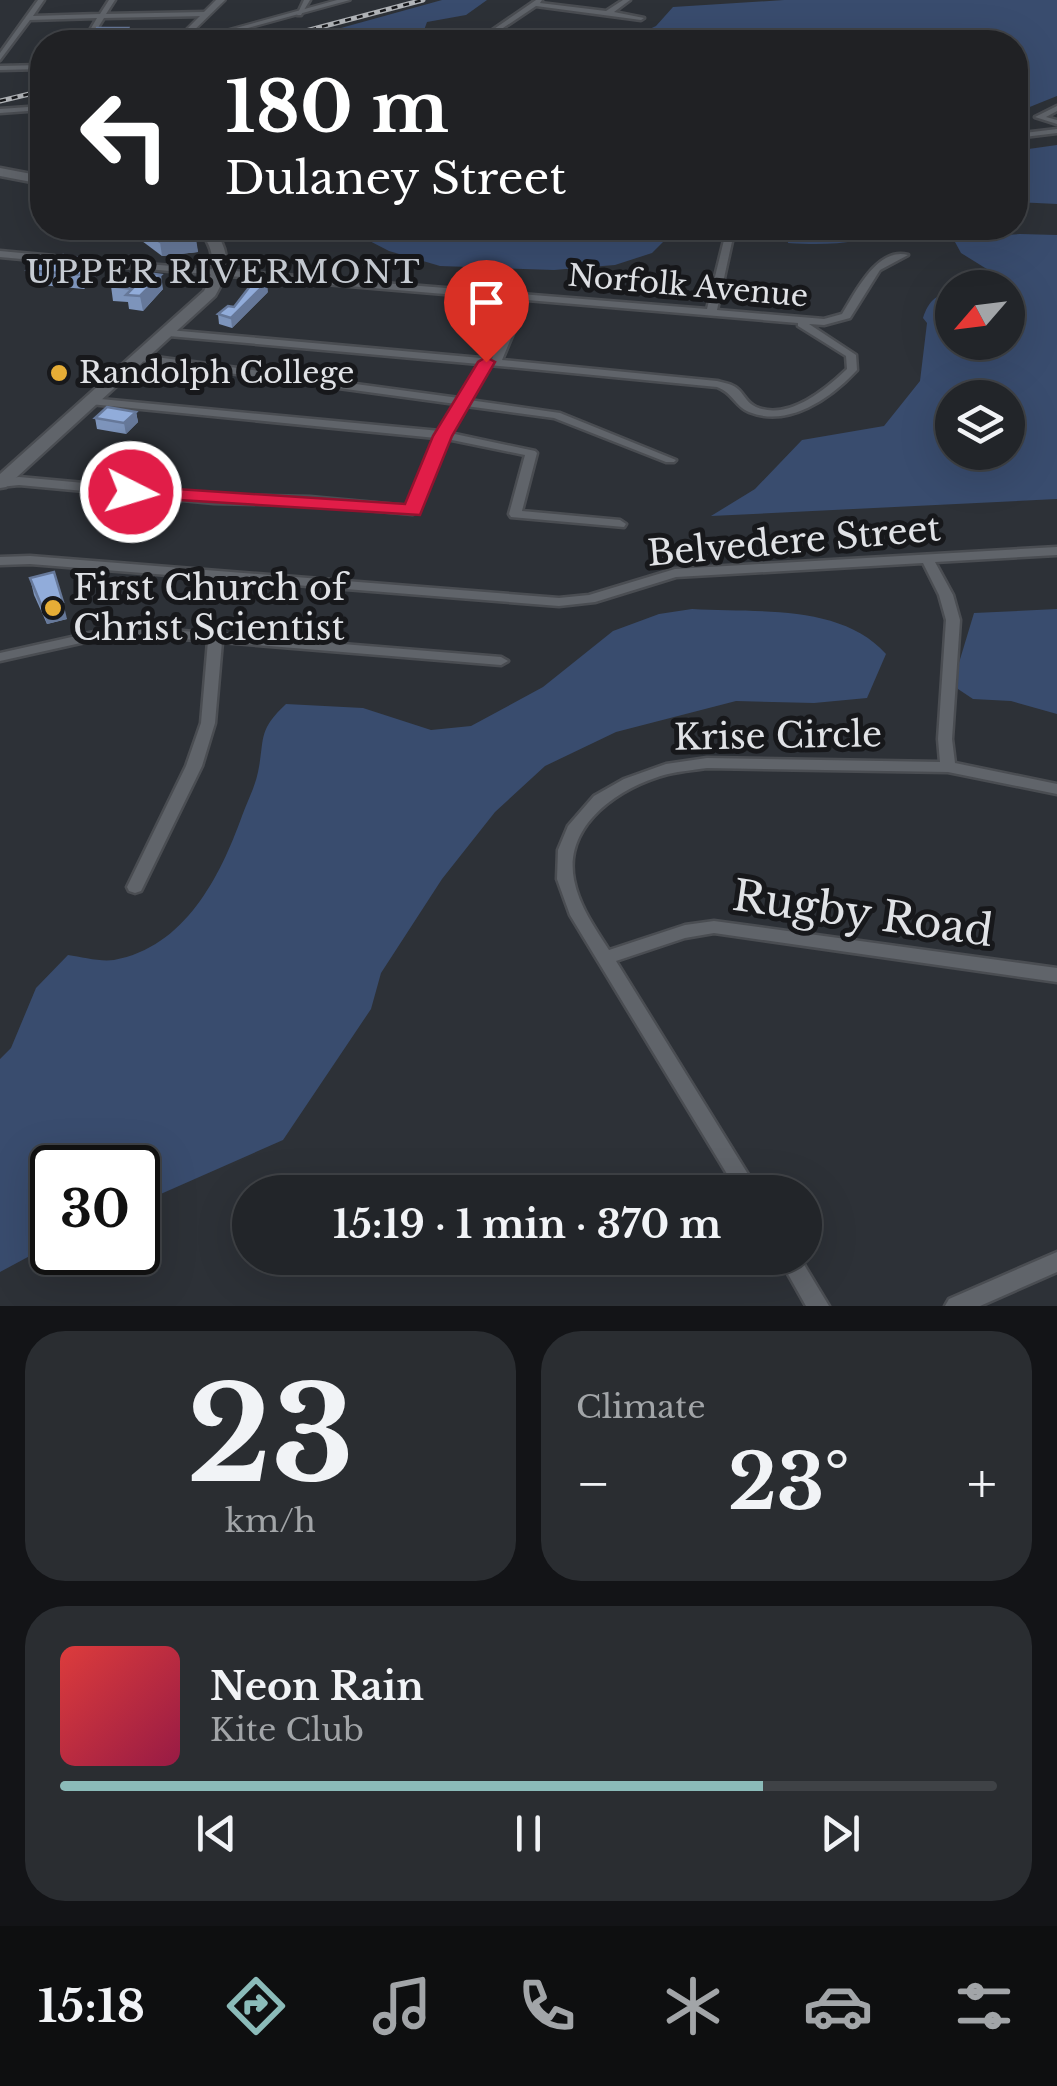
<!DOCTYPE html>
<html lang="en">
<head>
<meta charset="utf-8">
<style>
  :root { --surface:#222529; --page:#2a2d31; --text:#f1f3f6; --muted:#a2a5a8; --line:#3f4246; --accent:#8bbbb9 }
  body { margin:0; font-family:"Libre Baskerville",serif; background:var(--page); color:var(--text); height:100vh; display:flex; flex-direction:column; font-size:38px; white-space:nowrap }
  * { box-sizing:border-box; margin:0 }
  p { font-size:32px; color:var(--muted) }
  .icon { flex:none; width:55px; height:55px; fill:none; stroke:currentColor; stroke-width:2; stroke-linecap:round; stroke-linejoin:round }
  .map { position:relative; height:1306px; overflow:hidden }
  .side { display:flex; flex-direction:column; gap:25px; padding:25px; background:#131417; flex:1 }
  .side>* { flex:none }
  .top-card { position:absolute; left:30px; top:30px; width:998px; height:210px; border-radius:40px; box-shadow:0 10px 40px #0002,0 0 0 2px var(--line); background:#202124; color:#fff; overflow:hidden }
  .needle { width:65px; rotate:242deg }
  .buttons { position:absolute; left:935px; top:270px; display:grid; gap:20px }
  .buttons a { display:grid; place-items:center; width:90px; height:90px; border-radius:50%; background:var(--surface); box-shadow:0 10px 40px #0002,0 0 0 2px var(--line); font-size:50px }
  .speed { position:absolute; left:30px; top:1145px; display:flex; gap:20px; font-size:50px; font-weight:700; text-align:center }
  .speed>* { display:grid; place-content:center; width:130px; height:130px; border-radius:50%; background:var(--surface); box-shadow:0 10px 40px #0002,0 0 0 2px var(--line); line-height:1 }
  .speed .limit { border:5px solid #111; border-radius:15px; background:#fff; color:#111 }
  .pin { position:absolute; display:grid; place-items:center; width:85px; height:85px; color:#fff; margin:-102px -42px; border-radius:50% 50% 50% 0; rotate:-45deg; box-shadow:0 0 10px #0007 }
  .pin .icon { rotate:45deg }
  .me { position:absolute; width:110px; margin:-55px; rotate:95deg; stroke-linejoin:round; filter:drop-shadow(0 0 8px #0008) }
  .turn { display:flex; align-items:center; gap:35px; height:210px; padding:0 30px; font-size:45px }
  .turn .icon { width:130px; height:130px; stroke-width:2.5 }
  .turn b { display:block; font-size:70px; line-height:85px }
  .big { font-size:75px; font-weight:700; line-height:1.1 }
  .side .tile { flex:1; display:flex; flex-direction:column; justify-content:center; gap:15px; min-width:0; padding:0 35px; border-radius:40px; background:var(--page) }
  .side .dial { align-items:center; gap:0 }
  .dial b { font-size:130px; line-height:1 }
  .song { display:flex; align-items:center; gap:30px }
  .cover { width:120px; height:120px; border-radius:15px; background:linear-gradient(135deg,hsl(0 70% 55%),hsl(340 70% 35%)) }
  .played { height:10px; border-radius:5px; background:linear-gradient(90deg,var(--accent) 75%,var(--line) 75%) }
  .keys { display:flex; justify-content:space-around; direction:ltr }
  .heat { display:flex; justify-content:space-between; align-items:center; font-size:55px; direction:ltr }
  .side .tiles { flex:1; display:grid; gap:25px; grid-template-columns:1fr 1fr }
  .tile:last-child { grid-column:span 2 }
  .trip { position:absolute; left:232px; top:1175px; width:590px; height:100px; border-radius:50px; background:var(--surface); box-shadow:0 10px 40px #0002,0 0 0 2px var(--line); font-weight:700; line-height:100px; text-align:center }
  .tab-bar { display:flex; height:160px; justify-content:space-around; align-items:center; background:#0e0f10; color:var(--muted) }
  .tab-bar .icon { width:70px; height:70px }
  .tab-bar .on { color:var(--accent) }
  .tab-bar b { font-size:45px; color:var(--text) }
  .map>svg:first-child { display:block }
  .green { fill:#394c6e; fill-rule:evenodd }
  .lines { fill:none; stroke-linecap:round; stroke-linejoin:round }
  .minor-casing { stroke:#4a4d52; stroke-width:5 }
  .tertiary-casing { stroke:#4a4d52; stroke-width:4 }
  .secondary-casing { stroke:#4a4d52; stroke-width:5 }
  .minor { fill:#60646a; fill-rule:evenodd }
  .tertiary { fill:#60646a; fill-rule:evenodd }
  .secondary { fill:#60646a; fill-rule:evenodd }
  .rail-casing { stroke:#b1b4b8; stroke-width:5 }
  .rail { stroke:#17181b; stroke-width:2.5; stroke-dasharray:6; stroke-linecap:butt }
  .wall { fill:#7d94bb }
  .shaded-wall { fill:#667899 }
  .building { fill:#91acda; stroke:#667899; stroke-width:2.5 }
  .route { fill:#e11d48; stroke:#92132f; stroke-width:2.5 }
  .poi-dot { fill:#e6ad36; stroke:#17181b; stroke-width:4 }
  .labels { text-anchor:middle; stroke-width:10; stroke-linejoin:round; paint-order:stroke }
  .far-street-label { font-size:30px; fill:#e0e2e6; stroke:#17181b }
  .far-poi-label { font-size:30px; fill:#e0e2e6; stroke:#17181b; text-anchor:start }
  .far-neighbourhood-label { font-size:32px; letter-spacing:2.5px; fill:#c8cdd4; stroke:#17181b }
  .street-label { font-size:35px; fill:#e0e2e6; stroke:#17181b }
  .poi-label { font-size:35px; fill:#e0e2e6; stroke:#17181b; text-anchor:start }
  .near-street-label { font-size:42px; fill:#e0e2e6; stroke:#17181b }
</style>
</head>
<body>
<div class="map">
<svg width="1057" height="1306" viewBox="0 0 1057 1306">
  <rect width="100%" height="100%" fill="#2d3137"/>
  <g class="green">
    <path d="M442 0H487L466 15 427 22 423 33C389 46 363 44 330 31Z"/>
    <polygon points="784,0 1057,0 1057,96 1015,113 1015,42 622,42 656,26 673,7"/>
    <polygon points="1057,145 1057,204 1015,202 1015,151"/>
    <polygon points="378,228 677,228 652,253 615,265 554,270 440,266 389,251 358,235"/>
    <path d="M789 228H903C862 243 831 246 788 243Z"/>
    <path d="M1020 234 1057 235V499L711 516 755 489 802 440 884 426 920 381 927 323 923 318C929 300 935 297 952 289V342H1008V288L955 287 990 271 961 253 955 242 973 237ZM952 398H1008V452H952Z"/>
    <path d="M692 609C755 613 841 603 886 654L867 698 814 703 736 701 616 732 545 766 495 812 442 879 381 973 371 1009 283 1140 138 1204V1168H52V1244L0 1272V1059L11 1048 36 988 68 955C82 957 100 962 114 960 185 947 220 877 242 816 247 802 255 787 258 772 265 739 257 731 286 704L363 708 431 730 471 726 543 687 613 631 659 614Z"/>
    <polygon points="1057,609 1057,714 1011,701 973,699 958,689 958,666 974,613"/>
  </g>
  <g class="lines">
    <g class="minor-casing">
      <g id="minor">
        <polygon points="38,0 44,0 33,16 100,14 109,0 115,0 106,14 206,12 209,14 206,16 104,18 89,42 83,42 97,18 30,20 0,60 0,53"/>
        <polygon points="304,0 310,0 301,15 297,15"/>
        <polygon points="536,0 542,0 540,3 606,11 623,0 630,0 614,12 644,18 641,20 536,6 482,42 475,42"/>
        <polygon points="42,65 42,69 0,70 0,66"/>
        <polygon points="42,106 42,110 0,113 0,109"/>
        <polygon points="1057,106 1057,111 1046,117 1057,120 1057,124 1035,117"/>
        <polygon points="1057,129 1057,133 1015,138 1015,134"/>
        <polygon points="259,228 278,228 274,231 214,240 209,237 214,234"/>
        <path d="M727 228H735L717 310 824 319 842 314C856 292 877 247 908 255L880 270 850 318 824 325 809 324 856 355 857 370C831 398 789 428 749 412 735 406 733 393 717 387L489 365 469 400 560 413 676 460 674 462H666L554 418 466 406 450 433 535 451 537 453 522 511 620 520 626 524 624 527 511 517 509 514 525 455 447 439 419 510 413 514 310 505 214 503 19 485 0 487V479L19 477 214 495 310 497 409 506 436 438 90 404 85 401 90 398 440 431 456 404 141 361 136 358 141 355 459 398 479 364 169 336 164 333 169 330 492 359 517 300 75 263 70 260 72 258 707 309ZM527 300 798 323V326L846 356 847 369C825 390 788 421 756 407 747 403 745 396 739 390 733 384 725 383 717 381L502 360Z"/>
        <polygon points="0,251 54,256 59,259 54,262 0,257"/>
        <path d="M1057 547V555L935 562 953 595 960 620 952 739 955 763 1057 784V794L948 772 707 768C694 770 681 771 668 774 621 786 563 824 574 880 579 906 595 928 609 950L685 925 714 921 1057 968V982L714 933 685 938 616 961 759 1192H738L570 915 557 879 558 850 568 826 594 796 624 779 666 764 707 758 940 762 938 739 946 620 939 595 923 563 676 577 595 602 559 606 30 564 0 565V557L30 556 559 598 589 595 675 569Z"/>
        <polygon points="121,626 501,657 508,661 501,665 222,642 215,723 202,766 143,887 141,891 135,893 129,891 127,887 186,766 201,723 208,641 121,634 0,661 0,653"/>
        <polygon points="1057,1252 1057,1272 980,1306 945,1306 949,1299"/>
        <polygon points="779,1258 800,1258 829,1306 806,1306"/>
      </g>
    </g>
    <g class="tertiary-casing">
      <g id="tertiary">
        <polygon points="216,0 225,0 182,42 174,42"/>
        <polygon points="337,0 350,0 197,42 185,42"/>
      </g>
    </g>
    <g class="secondary-casing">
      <g id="secondary">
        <polygon points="0,168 42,176 42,184 0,176"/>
        <path d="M198 228H212C231 250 230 271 215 296L6 487 0 488V474L204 291C217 267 215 249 198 228Z"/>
      </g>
    </g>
    <use href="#minor" class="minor"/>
    <use href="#tertiary" class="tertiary"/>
    <use href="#secondary" class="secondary"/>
    <g class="rail-casing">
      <g id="rail">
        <polyline points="264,42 423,0"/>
        <polyline points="0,101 42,91"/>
      </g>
    </g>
    <use href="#rail" class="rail"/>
  </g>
  <g class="wall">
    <polygon points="136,228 192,228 198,252 162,256 138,238"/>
    <polygon points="27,270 97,275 84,289 30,284"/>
    <polygon points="111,286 163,289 143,311 129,309 128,302 113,301"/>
    <polygon points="268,292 232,328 219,324 218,314"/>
    <polygon points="136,412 138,422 126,434 97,429 95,418"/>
    <polygon points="30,578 67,619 47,624 34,595"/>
  </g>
  <g class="shaded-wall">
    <polygon points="128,28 130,40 129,42 120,42"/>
    <polygon points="196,238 198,252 162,256 160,242"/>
    <polygon points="94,261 97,275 84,289 81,275"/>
    <polygon points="161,275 163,289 143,311 140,296"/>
    <polygon points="267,282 268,292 232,328 231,318"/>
    <polygon points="136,412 138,422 126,434 124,423"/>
    <polygon points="63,602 67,619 47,624 42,607"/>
  </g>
  <g class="building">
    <polygon points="97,28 128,28 120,42 107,42 91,39"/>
    <polygon points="139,228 192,228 196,238 160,242"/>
    <polygon points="63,255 94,261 81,275 27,270 41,256 59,258"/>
    <polygon points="147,273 161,275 140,296 126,295 132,289 111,286 120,277 141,279"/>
    <polygon points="254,281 267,282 231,318 218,314 228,306 234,307"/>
    <polygon points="107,407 136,412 124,423 95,418"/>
    <polygon points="54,572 63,602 42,607 30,578"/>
  </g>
  <polygon class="route" points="486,357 495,362 452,436 420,515 131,497 121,492 131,486 405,504 433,436 478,362"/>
  <g class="poi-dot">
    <circle cx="59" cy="373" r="10"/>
    <circle cx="53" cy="608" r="10"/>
  </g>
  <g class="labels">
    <g class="far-street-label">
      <text transform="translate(688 286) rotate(5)" y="10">Norfolk Avenue</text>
    </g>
    <g class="far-poi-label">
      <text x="79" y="383">Randolph College</text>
    </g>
    <g class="far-neighbourhood-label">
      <text x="224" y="283">UPPER RIVERMONT</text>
    </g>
    <g class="street-label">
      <text transform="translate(794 541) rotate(-5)" y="12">Belvedere Street</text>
      <text transform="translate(778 736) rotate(-1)" y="12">Krise Circle</text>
    </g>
    <g class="poi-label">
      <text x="73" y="600">First Church of<tspan x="73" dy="40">Christ Scientist</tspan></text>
    </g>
    <g class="near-street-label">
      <text transform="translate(863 913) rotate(8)" y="15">Rugby Road</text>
    </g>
  </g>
</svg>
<div class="buttons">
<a><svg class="needle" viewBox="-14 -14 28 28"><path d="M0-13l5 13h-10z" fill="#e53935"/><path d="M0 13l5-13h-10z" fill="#a2a5a8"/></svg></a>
<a><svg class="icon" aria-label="layers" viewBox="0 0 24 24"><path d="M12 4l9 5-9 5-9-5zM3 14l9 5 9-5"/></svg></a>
</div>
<div class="speed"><div class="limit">30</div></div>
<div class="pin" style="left:486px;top:362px;background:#d93025"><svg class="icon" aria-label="arrive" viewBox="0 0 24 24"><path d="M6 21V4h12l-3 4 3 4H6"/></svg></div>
<svg class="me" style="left:131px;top:492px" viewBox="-20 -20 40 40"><circle r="17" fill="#e11d48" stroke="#fff" stroke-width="3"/><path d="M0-11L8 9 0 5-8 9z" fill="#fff"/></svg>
<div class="trip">15:19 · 1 min · 370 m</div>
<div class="top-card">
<div class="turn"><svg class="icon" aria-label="left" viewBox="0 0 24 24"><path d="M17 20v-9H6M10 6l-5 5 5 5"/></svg><div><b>180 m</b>Dulaney Street</div></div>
</div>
</div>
<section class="side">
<div class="tiles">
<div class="tile dial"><b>23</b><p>km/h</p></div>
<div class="tile"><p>Climate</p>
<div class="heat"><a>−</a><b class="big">23°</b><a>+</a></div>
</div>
<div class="tile">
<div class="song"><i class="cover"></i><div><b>Neon Rain</b><p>Kite Club</p></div></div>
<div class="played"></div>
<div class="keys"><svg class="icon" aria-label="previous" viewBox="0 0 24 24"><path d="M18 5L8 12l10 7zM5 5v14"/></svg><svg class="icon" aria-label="pause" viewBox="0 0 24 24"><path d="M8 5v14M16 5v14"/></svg><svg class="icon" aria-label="next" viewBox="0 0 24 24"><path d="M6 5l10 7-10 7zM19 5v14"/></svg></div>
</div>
</div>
</section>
<nav class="tab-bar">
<b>15:18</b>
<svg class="icon on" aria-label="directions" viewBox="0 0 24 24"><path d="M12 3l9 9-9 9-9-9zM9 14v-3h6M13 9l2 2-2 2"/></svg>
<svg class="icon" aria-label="music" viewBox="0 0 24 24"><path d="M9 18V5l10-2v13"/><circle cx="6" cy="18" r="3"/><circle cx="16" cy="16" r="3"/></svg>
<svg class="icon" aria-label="phone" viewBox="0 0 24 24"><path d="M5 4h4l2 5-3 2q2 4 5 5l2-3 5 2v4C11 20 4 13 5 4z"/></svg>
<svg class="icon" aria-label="climate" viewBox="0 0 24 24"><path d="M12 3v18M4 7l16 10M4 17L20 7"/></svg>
<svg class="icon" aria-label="car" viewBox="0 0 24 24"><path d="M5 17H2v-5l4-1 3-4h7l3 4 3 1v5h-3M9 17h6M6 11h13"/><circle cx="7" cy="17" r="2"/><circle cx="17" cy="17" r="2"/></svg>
<svg class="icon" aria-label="filters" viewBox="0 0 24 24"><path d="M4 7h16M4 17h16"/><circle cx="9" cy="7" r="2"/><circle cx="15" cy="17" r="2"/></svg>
</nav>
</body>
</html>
